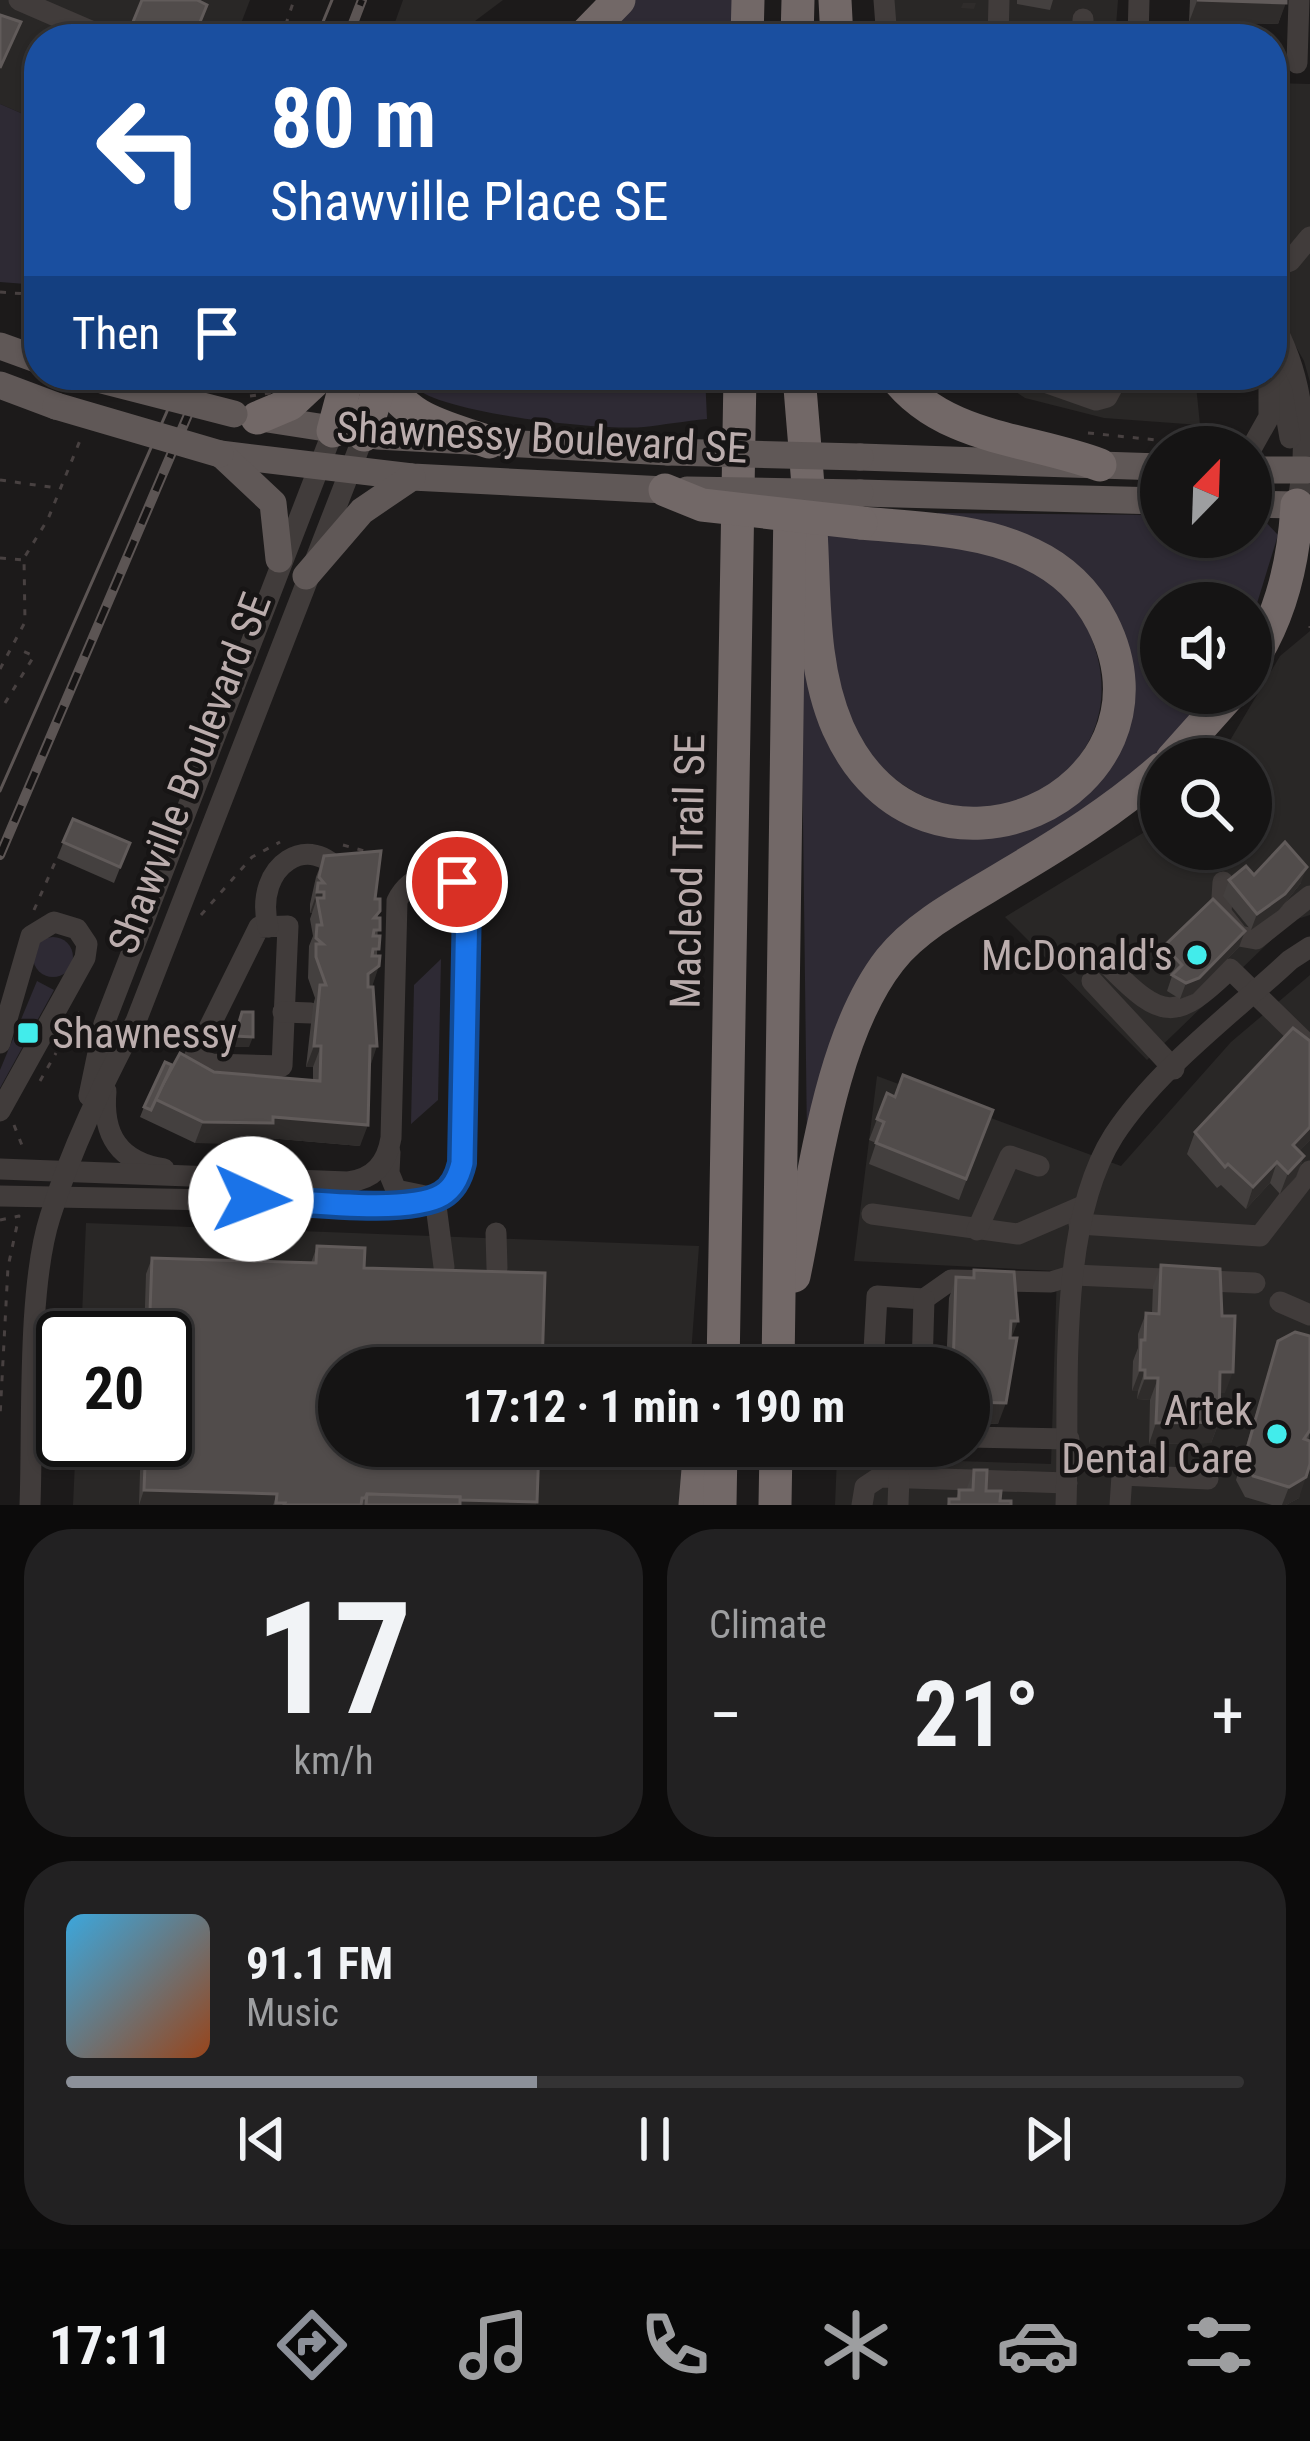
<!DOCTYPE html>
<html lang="en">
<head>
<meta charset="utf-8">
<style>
  :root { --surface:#151414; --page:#222122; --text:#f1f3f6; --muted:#9d9ea0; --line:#343334; --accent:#8c9099 }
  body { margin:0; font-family:"Roboto Condensed",sans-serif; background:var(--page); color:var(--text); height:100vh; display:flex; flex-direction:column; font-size:45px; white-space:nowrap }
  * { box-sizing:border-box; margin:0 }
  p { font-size:39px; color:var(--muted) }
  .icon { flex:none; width:66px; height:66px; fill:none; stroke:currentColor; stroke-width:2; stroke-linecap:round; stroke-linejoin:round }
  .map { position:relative; height:1505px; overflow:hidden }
  .panel { display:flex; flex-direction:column; gap:24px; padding:24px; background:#0c0b0b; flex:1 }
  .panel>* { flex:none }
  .banner { position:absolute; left:24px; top:24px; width:1263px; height:366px; border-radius:48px; box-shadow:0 3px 9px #0004,0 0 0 3px var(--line); background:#1a4fa0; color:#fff; overflow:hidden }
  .needle { width:78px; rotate:23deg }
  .tools { position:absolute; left:1140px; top:426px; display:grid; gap:24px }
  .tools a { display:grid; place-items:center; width:132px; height:132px; border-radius:50%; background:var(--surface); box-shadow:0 3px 9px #0004,0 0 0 3px var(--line); font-size:60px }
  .speed { position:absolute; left:36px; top:1311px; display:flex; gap:24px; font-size:60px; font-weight:700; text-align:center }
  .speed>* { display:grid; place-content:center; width:156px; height:156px; border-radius:50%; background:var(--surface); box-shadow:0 3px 9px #0004,0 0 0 3px var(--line); line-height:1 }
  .speed .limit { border:6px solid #111; border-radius:18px; background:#fff; color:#111 }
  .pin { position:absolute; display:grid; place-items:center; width:102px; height:102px; color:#fff; margin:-51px; border:6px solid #fff; border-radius:50%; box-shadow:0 3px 12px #0007 }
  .me { position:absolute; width:132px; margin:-66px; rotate:92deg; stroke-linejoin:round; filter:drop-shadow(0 0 9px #0008) }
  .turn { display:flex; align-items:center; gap:42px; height:252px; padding:0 48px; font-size:54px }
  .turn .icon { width:156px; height:156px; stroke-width:2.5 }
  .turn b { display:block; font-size:84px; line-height:102px }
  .then { display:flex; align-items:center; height:114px; padding:0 48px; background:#0003; gap:24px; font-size:45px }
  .big { font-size:90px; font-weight:700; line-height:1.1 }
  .panel .tile { flex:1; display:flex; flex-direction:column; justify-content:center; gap:18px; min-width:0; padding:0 42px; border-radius:48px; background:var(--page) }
  .panel .dial { align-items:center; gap:0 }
  .dial b { font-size:156px; line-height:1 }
  .song { display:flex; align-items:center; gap:36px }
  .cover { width:144px; height:144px; border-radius:18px; background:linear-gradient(135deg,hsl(200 70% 55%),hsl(20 70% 35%)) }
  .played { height:12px; border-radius:6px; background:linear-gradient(90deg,var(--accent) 40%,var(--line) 40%) }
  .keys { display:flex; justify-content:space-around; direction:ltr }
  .heat { display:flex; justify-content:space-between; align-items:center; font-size:66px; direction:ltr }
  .panel .tiles { flex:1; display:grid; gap:24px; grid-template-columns:1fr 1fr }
  .tile:last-child { grid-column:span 2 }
  .trip { position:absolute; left:318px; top:1347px; width:672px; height:120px; border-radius:60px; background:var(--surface); box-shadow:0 3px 9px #0004,0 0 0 3px var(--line); font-weight:700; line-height:120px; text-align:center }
  .tabs { display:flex; height:192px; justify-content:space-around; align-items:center; background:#080808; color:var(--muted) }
  .tabs .icon { width:84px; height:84px }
  .tabs .on { color:var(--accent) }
  .tabs b { font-size:54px; color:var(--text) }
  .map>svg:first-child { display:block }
  .built { fill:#292726 }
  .green { fill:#2e2a34 }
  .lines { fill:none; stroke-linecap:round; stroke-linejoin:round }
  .path { stroke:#484141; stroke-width:3; stroke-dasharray:6 9; stroke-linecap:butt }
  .minor { stroke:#413c3b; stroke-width:21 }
  .major { stroke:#605857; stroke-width:27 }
  .highway { stroke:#726867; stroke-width:33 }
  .tram { stroke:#5c5554; stroke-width:3 }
  .rail-casing { stroke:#5c5554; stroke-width:10 }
  .rail { stroke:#171515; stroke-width:6; stroke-dasharray:18; stroke-linecap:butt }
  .path-bridge { stroke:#484141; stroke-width:3; stroke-dasharray:6 9; stroke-linecap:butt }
  .major-bridge { stroke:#605857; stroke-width:27 }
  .highway-bridge { stroke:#726867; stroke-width:33 }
  .wall { fill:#44403f }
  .shaded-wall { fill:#2f2c2b }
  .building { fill:#514c4b; stroke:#615b5a; stroke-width:3 }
  .route-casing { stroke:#114b97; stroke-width:30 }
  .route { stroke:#1a73e8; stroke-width:21 }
  .poi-dot { fill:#42eceb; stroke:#171515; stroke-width:4.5 }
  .labels { text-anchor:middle; stroke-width:9; stroke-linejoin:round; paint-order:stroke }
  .street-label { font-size:42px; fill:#bbadad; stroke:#171515 }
  .poi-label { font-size:42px; fill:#bbadad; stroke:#171515; text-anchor:end }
</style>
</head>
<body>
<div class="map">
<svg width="1310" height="1505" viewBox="0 0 1310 1505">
  <rect width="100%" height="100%" fill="#1c1a1a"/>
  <g class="built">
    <polygon points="0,0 250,0 235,39 39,39 39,121 0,104"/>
    <polygon points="403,0 503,0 451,39 389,39"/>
    <polygon points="892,0 1118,0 1115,39 873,39 893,34"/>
    <polygon points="1272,83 1310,84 1310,382 1304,361 1272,304"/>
    <polygon points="991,375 1195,375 1200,425 1104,418 1025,398"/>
    <polygon points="1310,631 1310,915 1291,921 1147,1060 1005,917 1161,822 1161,849 1251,849 1251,759 1219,759 1280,656"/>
    <polygon points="1310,975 1310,1505 835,1505 837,1457 1051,1464 1057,1271 854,1261 877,1076 1121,1166 1231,1042"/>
    <polygon points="86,1223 699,1246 690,1368 339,1368 339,1446 684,1446 680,1505 73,1505 76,1440 165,1440 165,1338 81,1338"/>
  </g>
  <g class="green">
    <polygon points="632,0 732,0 732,39 601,39"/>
    <polygon points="0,104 39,121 39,285 0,282"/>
    <path d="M390 375H705L707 419C686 421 662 425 644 427 604 431 429 413 411 383L403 392Z"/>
    <polygon points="938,513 1161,515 1161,537 1251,537 1251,517 1262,518 1278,535 1251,623 1251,603 1161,603 1161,693 1211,693 1160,751 1123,783 914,924 807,1140 801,661 838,746 969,833 1122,736 1134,698 1127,691 1107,614 938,521"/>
    <path d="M821 533C887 540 977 533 1036 568 1063 584 1080 609 1091 637 1155 796 911 896 839 696 824 653 826 580 821 533Z"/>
    <circle cx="53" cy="957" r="20"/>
    <polygon points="441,959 438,1100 411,1124 414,985"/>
    <polygon points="37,981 54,990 0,1088 0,1070"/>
  </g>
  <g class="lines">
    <g class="path">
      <polyline points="281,39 294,0"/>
      <polyline points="0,292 39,295"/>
      <polyline points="1088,433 1196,444 1233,439"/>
      <polyline points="0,480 57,488"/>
      <polyline points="0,558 23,560"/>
      <polyline points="1310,626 1310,628"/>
      <polyline points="0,669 25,622 24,558 48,519 81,438"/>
      <polyline points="5,703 34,656 16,648"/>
      <polyline points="343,845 368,852"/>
      <polyline points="34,910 56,860"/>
      <polyline points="201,915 252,857 280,842"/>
      <polyline points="69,1030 82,1008"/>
      <polyline points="40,1081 56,1053"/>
      <polyline points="14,1125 23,1148"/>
      <polyline points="0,1220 19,1216 8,1267 0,1417"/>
    </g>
    <g class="minor">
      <polyline points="19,0 102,36"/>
      <polyline points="884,0 887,39"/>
      <polyline points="998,39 999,0"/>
      <polyline points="1083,39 1083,19"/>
      <polyline points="1138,39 1139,0"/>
      <polyline points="1297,63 1299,0"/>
      <polyline points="1272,268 1290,261 1310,237"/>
      <path d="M1272 321C1304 377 1310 442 1297 505"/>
      <polyline points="1272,370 1282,391 1290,438"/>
      <polyline points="1025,375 1096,400 1107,397 1119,375"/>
      <polyline points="1251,449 1269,417 1269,375"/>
      <polyline points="1223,882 1221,913 1239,936 1256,939 1310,896"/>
      <polygon points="288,926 282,1066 212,1064 194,1058 259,927"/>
      <path d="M268 927C253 863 312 831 341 874"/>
      <path d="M1109 966C1163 1021 1176 1021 1230 969L1310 1047"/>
      <polyline points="1092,981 1174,1069"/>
      <polyline points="283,1012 311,1013"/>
      <polyline points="0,1043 31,936 54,922 77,929 87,944 85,958 0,1111"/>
      <path d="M106 1091C102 1135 119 1162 164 1169"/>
      <polyline points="89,1096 104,1024 333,431"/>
      <polyline points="390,1152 389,1173 396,1190 435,1198 444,1267"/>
      <path d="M0 1169 348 1182C374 1179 387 1163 391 1138L397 901C410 873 443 866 463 890L462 1164C452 1203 418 1202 383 1203L0 1196"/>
      <polyline points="872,1214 1018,1234 1083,1206"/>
      <polyline points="1079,1224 1260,1236 1310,1171"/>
      <polyline points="977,1230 1010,1156 1039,1166"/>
      <polyline points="496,1233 497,1268"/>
      <polyline points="1280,1302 1310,1315"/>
      <polyline points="873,1368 877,1296 924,1299 951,1280 1051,1282 1074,1275 1255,1283"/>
      <polyline points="922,1368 924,1299"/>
      <polyline points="969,1437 1069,1439"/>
      <path d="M30 1505C33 1425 27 1289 50 1217 71 1149 103 1084 136 1021L364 435"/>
      <polyline points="862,1505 865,1487 880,1477 1067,1483"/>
      <polyline points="898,1505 899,1478"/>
      <path d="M1066 1505C1070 1397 1055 1227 1114 1135 1158 1068 1232 1014 1290 960L1310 947"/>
      <polyline points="1120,1505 1122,1475 1208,1479"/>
    </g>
    <g class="major">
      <polyline points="0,346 39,360"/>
      <polyline points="0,385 56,406"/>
      <polyline points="255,417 377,436 668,452"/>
      <polyline points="220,454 412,477 665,490"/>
      <polyline points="224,457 273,503 279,559"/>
      <polyline points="860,457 1161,467"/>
      <polyline points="1251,470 1306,470"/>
      <polyline points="860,493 1161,501"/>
      <polyline points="1251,504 1297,505"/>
      <polyline points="306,576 362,511 412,477"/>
    </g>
    <g class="highway">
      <polyline points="835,0 837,39"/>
      <polyline points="581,39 619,0"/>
      <polyline points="747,39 748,0"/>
      <polyline points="797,39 798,0"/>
      <path d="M384 375C402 420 447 427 489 442"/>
      <path d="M799 375C803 427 808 478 811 530 815 596 811 666 838 728 923 918 1189 793 1102 622 1086 591 1063 569 1031 554 981 529 916 528 861 523"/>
      <path d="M894 375C943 440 1029 438 1100 465"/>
      <polyline points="257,418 290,404 321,375"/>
      <polyline points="333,431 348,375"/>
      <polyline points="364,435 383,375"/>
      <path d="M1251 662C1281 616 1294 559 1297 505"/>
      <polyline points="1172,759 1231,693"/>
      <path d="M794 1276C814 1181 829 1038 890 960 918 924 970 898 1009 874 1063 842 1114 810 1161 769"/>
      <polyline points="723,1368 740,375"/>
      <polyline points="778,1368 790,503"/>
      <polyline points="695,1505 700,1446"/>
      <polyline points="720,1505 721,1446"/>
      <polyline points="775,1505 776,1446"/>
    </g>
    <g class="tram">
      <polyline points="316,39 332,0"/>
      <polyline points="0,791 183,375"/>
    </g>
    <g class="rail-casing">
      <g id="rail">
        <polyline points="347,39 362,0"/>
        <polyline points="0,855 205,375"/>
      </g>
    </g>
    <use href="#rail" class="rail"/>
    <polyline class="path-bridge" points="250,396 278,392"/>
    <g class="major-bridge">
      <polyline points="82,375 234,414"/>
      <polyline points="56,406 220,454"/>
      <polyline points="668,452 860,457"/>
      <polyline points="687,490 860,493"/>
    </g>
    <polyline class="highway-bridge" points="665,490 702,505 861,523"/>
  </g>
  <g class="wall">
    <polygon points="1017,0 1053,0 1050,10 1017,4"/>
    <polygon points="1190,0 1286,0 1278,24 1189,22"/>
    <polygon points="73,819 130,843 114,883 57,858"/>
    <polygon points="324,856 375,899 378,918 377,956 372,987 369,1067 360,1146 268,1138 265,1144 195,1143 140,1117 144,1107 172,1065 214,1072 313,1080 313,1067 306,1067 313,1006 315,998 308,978 309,946 313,936 310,919 312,913 310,913 310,904 316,877"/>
    <polygon points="1254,875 1301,883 1279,910 1251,930 1223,896 1229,880"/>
    <polygon points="1245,931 1239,947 1193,994 1180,999 1167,991 1172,976 1158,962 1164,946"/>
    <polygon points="1310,1041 1310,1140 1299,1151 1304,1156 1296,1177 1280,1194 1270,1183 1246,1209 1221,1185 1217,1188 1187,1154 1195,1132"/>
    <polygon points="887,1093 895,1097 993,1110 959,1200 869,1164 876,1143 869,1140"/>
    <polygon points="317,1246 364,1268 536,1505 139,1505 141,1440 165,1440 165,1338 144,1338 146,1274 152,1258 311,1263"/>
    <polygon points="1161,1265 1225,1393 1219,1393 1219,1422 1211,1443 1149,1444 1150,1400 1137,1399 1138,1391 1132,1391 1133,1361 1138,1348 1138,1334 1146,1313 1152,1313 1153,1286"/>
    <polygon points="974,1270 1012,1338 998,1424 969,1423 969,1368 946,1368 949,1298 956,1277 972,1278"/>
    <polygon points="1278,1341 1310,1430 1299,1498 1286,1505 1272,1505 1245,1497 1236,1480"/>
    <polygon points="974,1470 986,1491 1000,1501 1011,1505 947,1505 949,1499 956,1499 959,1490 966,1490"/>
  </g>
  <g class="shaded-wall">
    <polygon points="1197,1 1286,3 1278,24 1189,22"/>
    <polygon points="963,3 976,3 974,9 961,8"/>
    <polygon points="1307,867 1301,883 1279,910 1251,930 1257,914"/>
    <polygon points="317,892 324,892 319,907 317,898 312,913 310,913"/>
    <polygon points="1245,931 1239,947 1193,994 1180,999 1186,983"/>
    <polygon points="379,966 372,987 360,995 368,974"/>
    <polygon points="235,1036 253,1037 249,1047 231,1047"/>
    <polygon points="314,1046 321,1046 313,1067 306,1067"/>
    <polygon points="370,1046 377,1046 370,1067"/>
    <polygon points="273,1117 368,1125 360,1146 268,1138 265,1144 195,1143 203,1122"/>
    <polygon points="1310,1127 1310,1140 1285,1166 1293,1145"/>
    <polygon points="1304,1156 1296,1177 1280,1194 1288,1173"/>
    <polygon points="1277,1162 1270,1183 1246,1209 1253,1187"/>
    <polygon points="1011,1321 1018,1321 1010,1342"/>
    <polygon points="1140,1370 1145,1370 1138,1391 1132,1391"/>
    <polygon points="1220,1372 1233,1372 1225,1393 1212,1393"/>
    <polygon points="1145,1378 1158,1378 1150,1400 1137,1399"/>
    <polygon points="969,1402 1006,1403 998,1424 969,1423"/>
    <polygon points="1219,1422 1211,1443 1149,1444 1156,1423"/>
    <polygon points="1306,1477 1299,1498 1286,1505 1282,1505 1289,1487"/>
    <polygon points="144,1490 277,1494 273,1505 139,1505"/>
    <polygon points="366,1498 537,1502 536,1505 366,1505"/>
  </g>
  <g class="building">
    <polygon points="142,0 197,0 207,5 193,39 126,39"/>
    <polygon points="1197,0 1286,0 1286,3"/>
    <polygon points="0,15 21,22 0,68"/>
    <polygon points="73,819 130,843 120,867 63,842"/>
    <polygon points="1285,842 1307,867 1285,894 1257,914 1229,880 1246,866 1254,875"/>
    <polygon points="381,851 375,899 380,899 380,911 374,918 380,918 380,930 374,930 373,936 380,936 379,949 373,949 372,956 380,956 379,966 368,974 368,987 373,987 377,1046 370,1046 368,1125 273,1117 273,1123 203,1122 155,1099 180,1053 214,1072 320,1081 321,1046 314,1046 320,985 326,985 316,957 316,944 323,944 316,938 317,925 322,925 317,898 324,898 324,892 317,892 318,883 324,883 319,877 324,856"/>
    <polygon points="1213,899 1245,931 1199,978 1186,983 1172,975 1182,965 1164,946"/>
    <polygon points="242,1012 253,1012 253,1037 235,1036"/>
    <polygon points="1293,1028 1310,1041 1310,1127 1293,1145 1304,1156 1288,1173 1277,1162 1253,1187 1228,1164 1225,1167 1195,1132"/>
    <polygon points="165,1062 172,1065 151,1110 144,1107"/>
    <polygon points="903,1075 993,1110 966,1179 876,1143 884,1122 877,1119 887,1093 895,1097"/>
    <polygon points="317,1246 365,1248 364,1268 545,1273 542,1368 339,1368 339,1446 539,1446 537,1502 460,1500 460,1497 367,1494 365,1498 362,1498 361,1505 284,1505 285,1503 276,1503 277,1494 144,1490 146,1440 165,1440 165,1338 149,1338 152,1258 316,1263"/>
    <polygon points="1161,1265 1220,1269 1222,1316 1235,1316 1233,1372 1220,1372 1219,1422 1156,1423 1158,1378 1145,1378 1145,1370 1140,1370 1141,1340 1145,1340 1146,1313 1159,1314"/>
    <polygon points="974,1270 1014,1272 1018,1321 1011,1321 1010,1338 1017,1338 1006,1403 969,1402 969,1368 953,1368 956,1277 974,1278"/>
    <polygon points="1295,1332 1310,1336 1310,1430 1304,1439 1310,1441 1310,1464 1306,1477 1289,1487 1253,1476 1244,1459 1278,1341"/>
    <polygon points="974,1470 987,1470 986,1491 1001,1491 1000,1501 1011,1501 1011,1505 949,1505 949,1499 959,1499 959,1490 973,1490"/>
    <polygon points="367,1494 460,1497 460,1505 366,1505"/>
  </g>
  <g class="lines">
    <g class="route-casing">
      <path id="route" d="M251 1199C294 1200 407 1216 442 1195 454 1188 459 1176 462 1163L467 902 457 882"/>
    </g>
    <use href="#route" class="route"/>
  </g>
  <g class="poi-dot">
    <circle cx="1197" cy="955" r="12"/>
    <rect x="16" y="1021" width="24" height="24" rx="6"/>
    <circle cx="1277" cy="1434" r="12"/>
  </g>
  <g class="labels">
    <g class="street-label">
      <text transform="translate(542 437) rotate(3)" y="15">Shawnessy Boulevard SE</text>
      <text transform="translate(189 773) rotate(-69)" y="15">Shawville Boulevard SE</text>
      <text transform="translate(687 871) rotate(-89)" y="15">Macleod Trail SE</text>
    </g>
    <g class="poi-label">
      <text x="1173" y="970">McDonald's</text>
      <text x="52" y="1048" text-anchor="start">Shawnessy</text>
      <text x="1253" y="1425">Artek<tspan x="1253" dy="48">Dental Care</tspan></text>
    </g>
  </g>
</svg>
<div class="tools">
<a><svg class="needle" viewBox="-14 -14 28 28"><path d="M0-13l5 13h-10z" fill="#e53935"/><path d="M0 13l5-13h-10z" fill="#9d9ea0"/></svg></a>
<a><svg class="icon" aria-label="sound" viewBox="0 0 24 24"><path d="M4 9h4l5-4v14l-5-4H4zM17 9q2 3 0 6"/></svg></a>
<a><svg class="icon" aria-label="search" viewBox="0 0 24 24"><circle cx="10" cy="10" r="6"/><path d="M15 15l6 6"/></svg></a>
</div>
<div class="speed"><div class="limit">20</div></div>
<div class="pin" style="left:457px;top:882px;background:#d93025"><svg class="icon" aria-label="arrive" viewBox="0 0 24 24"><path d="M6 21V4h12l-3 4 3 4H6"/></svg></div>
<svg class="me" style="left:251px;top:1199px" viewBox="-20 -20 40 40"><circle r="19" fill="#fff"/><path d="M0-13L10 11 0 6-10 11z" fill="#1a73e8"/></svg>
<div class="trip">17:12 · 1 min · 190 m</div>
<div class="banner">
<div class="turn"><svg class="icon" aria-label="left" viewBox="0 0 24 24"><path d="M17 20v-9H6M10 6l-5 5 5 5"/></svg><div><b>80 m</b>Shawville Place SE</div></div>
<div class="then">Then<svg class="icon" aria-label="arrive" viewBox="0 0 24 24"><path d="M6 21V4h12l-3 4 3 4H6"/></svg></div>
</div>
</div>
<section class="panel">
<div class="tiles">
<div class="tile dial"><b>17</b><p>km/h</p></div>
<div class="tile"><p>Climate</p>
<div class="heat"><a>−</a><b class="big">21°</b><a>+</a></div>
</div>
<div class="tile">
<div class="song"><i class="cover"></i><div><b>91.1 FM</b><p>Music</p></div></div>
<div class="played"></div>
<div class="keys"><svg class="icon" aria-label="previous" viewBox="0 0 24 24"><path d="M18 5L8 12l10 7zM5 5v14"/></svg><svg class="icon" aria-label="pause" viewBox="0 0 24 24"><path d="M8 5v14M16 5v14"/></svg><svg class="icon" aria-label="next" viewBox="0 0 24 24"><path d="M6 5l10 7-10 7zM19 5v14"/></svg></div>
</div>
</div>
</section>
<nav class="tabs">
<b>17:11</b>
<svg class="icon on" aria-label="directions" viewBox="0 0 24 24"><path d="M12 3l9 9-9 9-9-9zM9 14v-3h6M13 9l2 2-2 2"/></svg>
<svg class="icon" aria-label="music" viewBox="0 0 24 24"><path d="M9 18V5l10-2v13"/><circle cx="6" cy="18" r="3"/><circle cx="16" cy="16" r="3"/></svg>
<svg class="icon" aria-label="phone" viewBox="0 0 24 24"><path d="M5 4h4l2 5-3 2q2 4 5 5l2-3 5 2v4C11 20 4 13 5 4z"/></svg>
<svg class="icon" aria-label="climate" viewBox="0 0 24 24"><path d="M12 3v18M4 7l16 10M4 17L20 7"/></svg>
<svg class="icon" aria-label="car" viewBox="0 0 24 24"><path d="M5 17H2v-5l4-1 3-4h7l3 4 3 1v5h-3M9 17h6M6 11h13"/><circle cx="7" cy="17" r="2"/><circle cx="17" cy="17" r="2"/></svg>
<svg class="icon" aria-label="filters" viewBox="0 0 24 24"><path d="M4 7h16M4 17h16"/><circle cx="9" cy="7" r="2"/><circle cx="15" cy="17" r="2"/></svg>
</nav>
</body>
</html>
